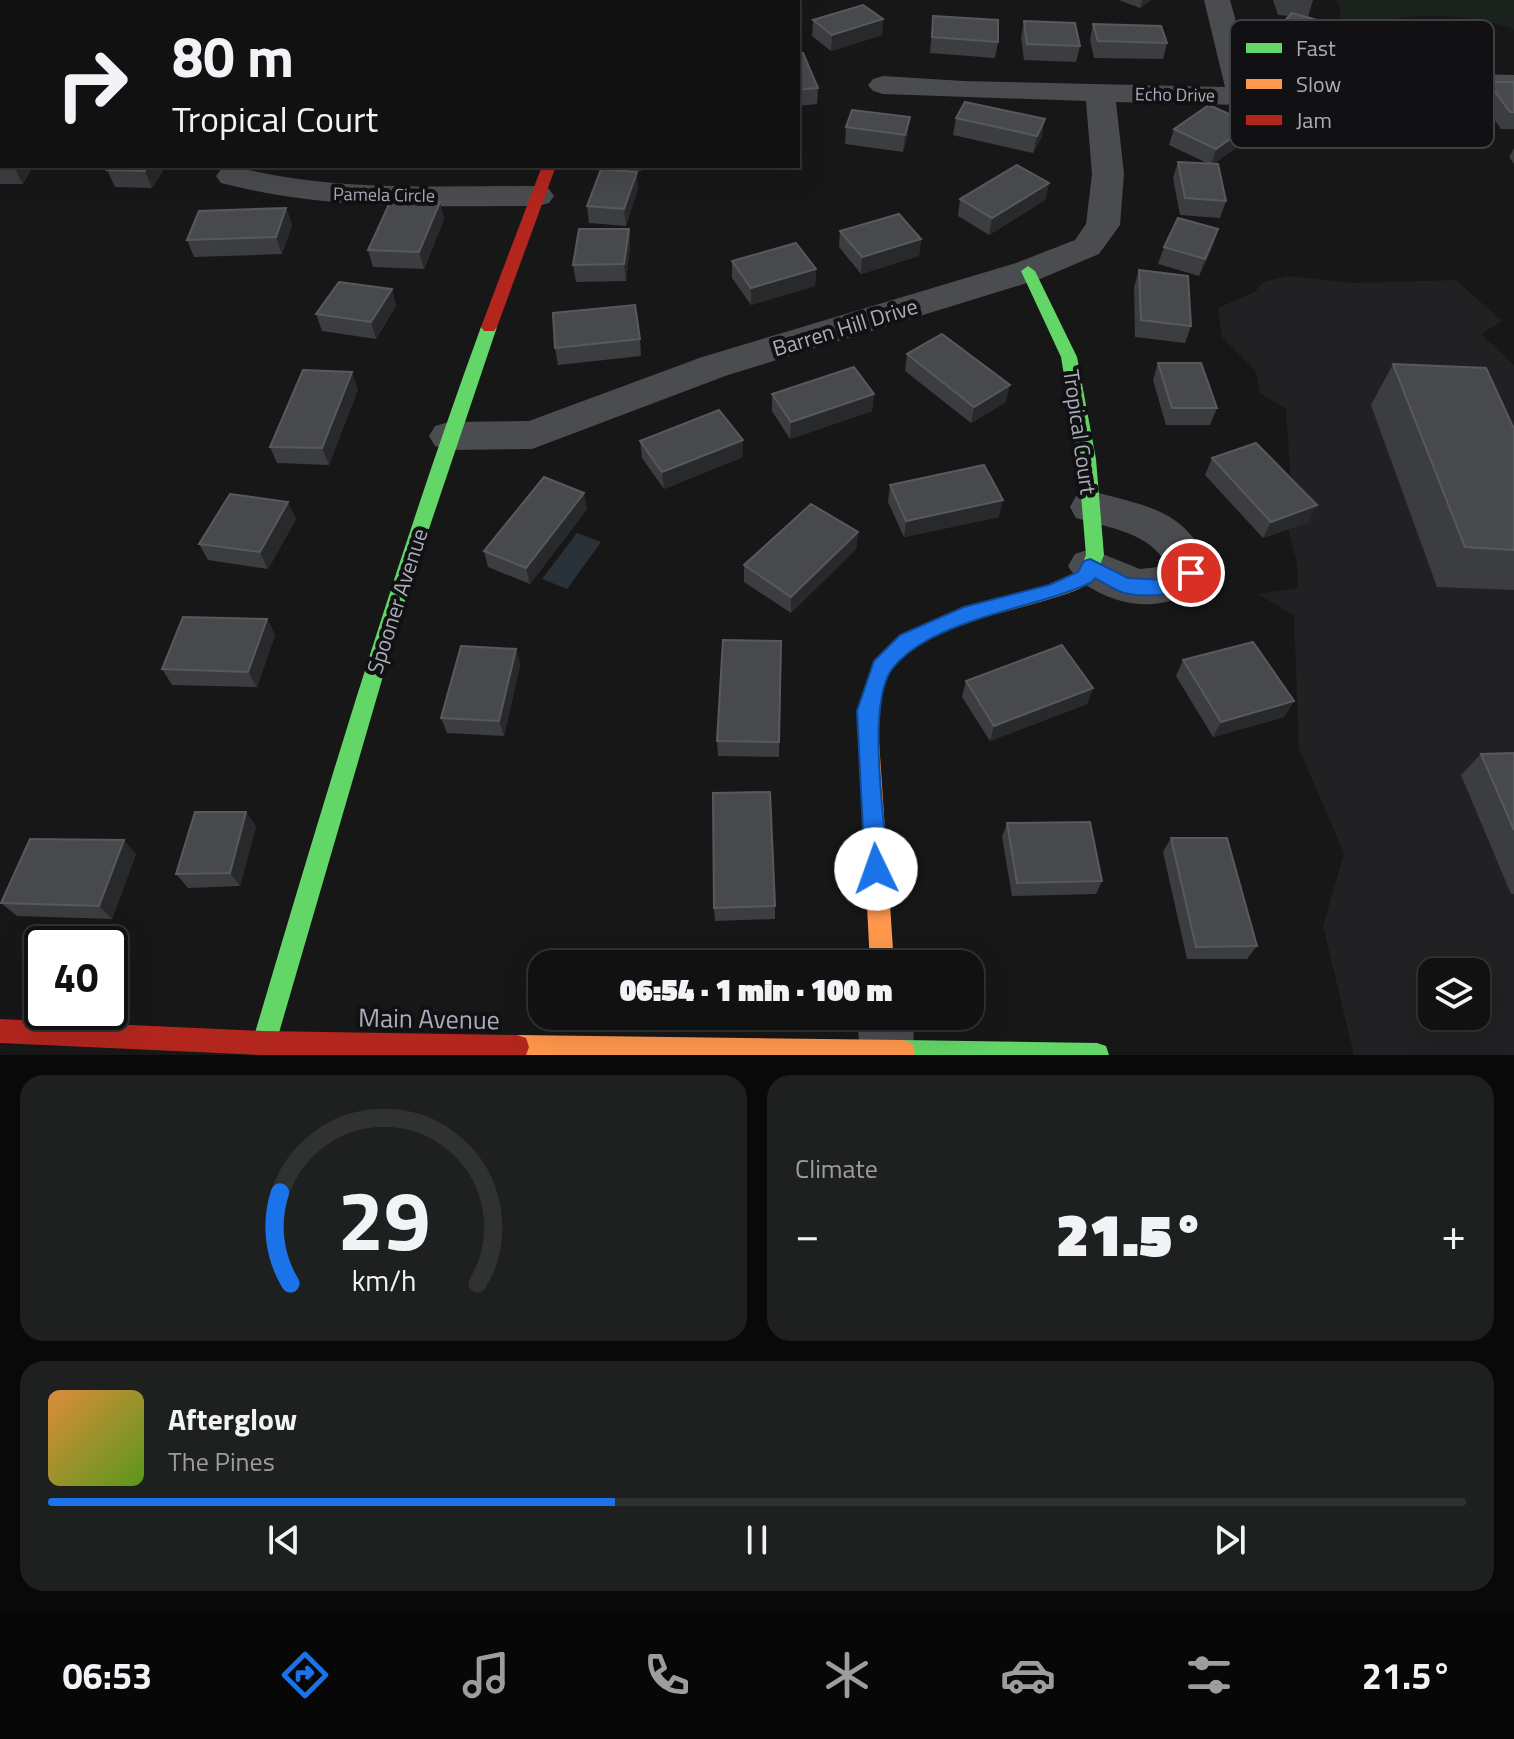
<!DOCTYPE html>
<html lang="en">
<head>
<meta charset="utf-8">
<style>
  :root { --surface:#111; --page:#1e1f1f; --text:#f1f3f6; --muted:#9c9d9f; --line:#303131; --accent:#1a73e8 }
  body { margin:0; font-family:"Titillium Web",sans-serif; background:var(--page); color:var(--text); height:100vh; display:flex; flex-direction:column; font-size:30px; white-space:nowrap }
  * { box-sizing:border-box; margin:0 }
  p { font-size:26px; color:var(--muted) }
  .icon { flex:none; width:44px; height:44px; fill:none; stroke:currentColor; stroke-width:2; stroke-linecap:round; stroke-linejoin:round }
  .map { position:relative; height:1055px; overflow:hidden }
  .drawer { display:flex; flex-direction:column; gap:20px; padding:20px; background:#090909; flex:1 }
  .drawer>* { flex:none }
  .banner { position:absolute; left:0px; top:0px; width:800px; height:168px; box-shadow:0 8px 32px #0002,0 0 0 2px var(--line); background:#111; color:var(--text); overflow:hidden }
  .fabs { position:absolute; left:1418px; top:958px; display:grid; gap:16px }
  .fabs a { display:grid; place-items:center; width:72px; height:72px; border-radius:16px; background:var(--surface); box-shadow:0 8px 32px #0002,0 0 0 2px var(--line); font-size:40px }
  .speed { position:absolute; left:24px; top:926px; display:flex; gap:16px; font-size:40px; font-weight:700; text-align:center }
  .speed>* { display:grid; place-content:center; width:104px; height:104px; border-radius:50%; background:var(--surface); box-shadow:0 8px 32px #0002,0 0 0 2px var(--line); line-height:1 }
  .speed .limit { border:4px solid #111; border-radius:12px; background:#fff; color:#111 }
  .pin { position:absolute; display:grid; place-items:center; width:68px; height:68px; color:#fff; margin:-34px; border:4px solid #fff; border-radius:50%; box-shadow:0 2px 8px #0007 }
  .me { position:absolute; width:88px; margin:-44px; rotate:357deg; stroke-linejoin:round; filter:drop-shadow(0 0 6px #0008) }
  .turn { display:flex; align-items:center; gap:28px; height:168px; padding:0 40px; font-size:36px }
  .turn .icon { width:104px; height:104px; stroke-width:2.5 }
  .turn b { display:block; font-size:56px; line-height:68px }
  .big { font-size:60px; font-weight:800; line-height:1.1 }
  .drawer .widget { flex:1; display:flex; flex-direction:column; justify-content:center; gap:12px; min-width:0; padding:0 28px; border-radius:24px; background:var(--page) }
  .drawer .dial { align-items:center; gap:0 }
  .dial svg { height:208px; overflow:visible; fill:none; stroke:var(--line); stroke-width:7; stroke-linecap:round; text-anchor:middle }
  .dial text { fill:var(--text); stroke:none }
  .song { display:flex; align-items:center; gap:24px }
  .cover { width:96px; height:96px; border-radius:12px; background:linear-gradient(135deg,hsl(30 70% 55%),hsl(90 70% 35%)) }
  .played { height:8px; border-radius:4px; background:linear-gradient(90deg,var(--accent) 40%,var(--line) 40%) }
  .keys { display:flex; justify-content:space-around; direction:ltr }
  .heat { display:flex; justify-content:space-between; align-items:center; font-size:44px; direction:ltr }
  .drawer .tiles { flex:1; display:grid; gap:20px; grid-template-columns:1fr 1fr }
  .widget:last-child { grid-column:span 2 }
  .trip { position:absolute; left:528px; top:950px; width:456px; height:80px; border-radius:24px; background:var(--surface); box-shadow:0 8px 32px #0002,0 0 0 2px var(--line); font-weight:800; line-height:80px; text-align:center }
  .dock { display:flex; height:128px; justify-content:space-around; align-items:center; background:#070707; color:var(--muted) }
  .dock .icon { width:56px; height:56px }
  .dock .active { color:var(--accent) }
  .dock b { font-size:36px; color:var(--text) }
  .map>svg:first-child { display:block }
  .built { fill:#212124; fill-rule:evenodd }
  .green { fill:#1b211c }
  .water { fill:#2a3239 }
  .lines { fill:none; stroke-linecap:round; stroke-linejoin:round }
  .street { fill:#4b4c50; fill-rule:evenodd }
  .fast { fill:#63d668; fill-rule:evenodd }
  .slow { fill:#ff974d; fill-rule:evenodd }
  .jam { fill:#b3261e; fill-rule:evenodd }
  .wall { fill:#3c3d40 }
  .shaded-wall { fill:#28292a }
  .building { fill:#48494d; stroke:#57595e; stroke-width:2 }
  .route { fill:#1a73e8; stroke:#114b97; stroke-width:2 }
  .labels { text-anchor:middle; stroke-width:8; stroke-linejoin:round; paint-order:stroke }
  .far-street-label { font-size:18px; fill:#a8adb8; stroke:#111113 }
  .street-label { font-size:22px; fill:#a8adb8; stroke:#111113 }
  .near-street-label { font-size:26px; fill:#a8adb8; stroke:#111113 }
  .key { fill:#111113; stroke:#3e4045; stroke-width:2 }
  .key-label { font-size:22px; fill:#a8adb8 }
</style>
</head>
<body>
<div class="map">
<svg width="1514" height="1055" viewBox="0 0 1514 1055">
  <rect width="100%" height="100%" fill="#171717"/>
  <path class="built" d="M1287 276 1352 283 1456 280 1502 321 1481 334 1514 365V1055H1354L1323 926 1344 853 1299 749 1294 616 1258 594 1298 588 1297 563 1286 520 1291 483 1286 409 1260 393 1256 371 1222 337 1218 308 1255 292 1263 282ZM1432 972H1476V1016H1432Z"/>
  <path class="green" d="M1336 0H1514V29C1479 17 1444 14 1407 17 1373 20 1376 36 1340 20V5Z"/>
  <polygon class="water" points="577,533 601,542 567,589 542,579"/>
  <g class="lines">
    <g class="street">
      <polygon points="1204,0 1230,0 1254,86 1441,73 1514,75 1514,93 1441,91 1242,105 1116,102 1124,174 1120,225 1099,254 1040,279 728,375 532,449 449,450 435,446 429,436 435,426 449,422 529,421 702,357 1016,263 1075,240 1086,224 1092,174 1086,101 883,94 873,91 868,85 873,79 883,76 964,81 1225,87"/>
      <polygon points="2,63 2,82 0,83 0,64"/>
      <path d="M232 166C333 192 434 186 538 186L549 189 554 196 549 203 538 206C427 206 330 211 221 183L216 176 221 169Z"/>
      <path d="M1091 491C1151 507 1188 510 1213 573L1206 585C1190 594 1171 603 1152 604 1125 607 1081 590 1068 566L1075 554 1090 549 1140 569 1167 566C1151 532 1108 528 1076 518L1070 507 1076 496Z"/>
      <polygon points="857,1016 913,1016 914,1055 860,1055"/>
    </g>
    <g class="fast">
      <polygon points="1028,266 1035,271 1077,357 1096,459 1104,555 1093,582 1074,590 1067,588 1065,583 1067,578 1079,572 1086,555 1078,459 1061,357 1021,271"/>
      <path d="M489 322 497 327 407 594 276 1043 273 1052 264 1055 255 1052 252 1043C323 803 395 563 481 327Z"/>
      <polygon points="903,1040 1097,1043 1106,1046 1109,1055 892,1055 894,1043"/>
    </g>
    <g class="slow">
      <path d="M1074 576 1081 578 1083 583 1081 588C1027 612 925 620 891 670 883 681 881 699 877 711L894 964H870L857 711 874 661 900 635 964 608 1049 585Z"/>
      <polygon points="517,1035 903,1040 912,1043 915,1052 914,1055 508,1055 505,1047 508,1038"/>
    </g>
    <g class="jam">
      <polygon points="542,166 556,166 497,327 494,331 484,331 481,327"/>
      <polygon points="0,1019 264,1031 517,1035 526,1038 529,1047 526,1055 260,1055 0,1043"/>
    </g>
  </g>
  <g class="wall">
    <polygon points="1119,0 1151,0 1140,8"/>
    <polygon points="1273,0 1313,0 1308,17 1350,47 1338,64 1273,45 1278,28 1289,16 1278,15"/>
    <polygon points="933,16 998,42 995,58 930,53"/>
    <polygon points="883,19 882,35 831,51 812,36 813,20"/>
    <polygon points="1024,21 1080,46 1076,62 1024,60 1021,38"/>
    <polygon points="1412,21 1475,38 1467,55 1416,54 1405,37"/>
    <polygon points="1093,24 1167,43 1163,59 1094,58 1090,40"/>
    <polygon points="798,53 818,88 817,104 798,106"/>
    <polygon points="1488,82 1514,82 1514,129 1501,129 1480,98"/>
    <polygon points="1313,107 1383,135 1326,144 1307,123"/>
    <polygon points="956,118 1042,136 1033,153 953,135"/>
    <polygon points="846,127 908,134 903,152 845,144"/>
    <polygon points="0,128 33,166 23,184 0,184"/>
    <polygon points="1174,129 1246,141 1213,164 1226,201 1220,218 1180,215 1173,178 1178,162 1207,163 1169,145"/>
    <polygon points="1514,148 1514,164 1509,157"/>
    <polygon points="166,166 152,188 115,187 107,170"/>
    <polygon points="607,166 642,166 641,171 607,169"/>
    <polygon points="1049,183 1045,200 989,235 958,216 960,199"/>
    <polygon points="638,188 626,226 589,223 587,206"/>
    <polygon points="440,202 444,219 424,269 373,267 368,250"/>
    <polygon points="286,208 292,225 282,254 194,257 187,240"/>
    <polygon points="629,229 630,246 626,281 576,282 573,265"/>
    <polygon points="840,231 921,239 919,256 861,274 839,247"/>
    <polygon points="1213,246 1199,276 1158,264 1164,247"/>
    <polygon points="732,261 816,269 815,286 751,305 732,278"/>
    <polygon points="1139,270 1191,326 1185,343 1135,337 1134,287"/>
    <polygon points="392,289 396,306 376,339 322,331 316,314"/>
    <polygon points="640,339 641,356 558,365 555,348"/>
    <polygon points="907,354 1006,402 971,423 905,371"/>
    <polygon points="1158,363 1217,408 1210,425 1166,425 1153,380"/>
    <polygon points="1393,364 1514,429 1514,590 1437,587 1371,405"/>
    <polygon points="358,389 329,465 277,463 270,447"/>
    <polygon points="772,394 874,394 872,411 790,439 772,411"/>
    <polygon points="743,440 743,457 664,489 642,458 640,441"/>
    <polygon points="1212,458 1309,522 1263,538 1205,475"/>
    <polygon points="890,485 999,517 904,537 888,502"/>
    <polygon points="587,509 530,584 488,567 484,551"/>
    <polygon points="296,519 268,569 208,560 199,544"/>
    <polygon points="858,532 856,549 791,613 744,582 744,565"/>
    <polygon points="267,619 275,635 257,687 172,685 162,669"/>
    <polygon points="781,641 779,757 718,756 717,741"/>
    <polygon points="516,649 520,665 504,736 447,733 441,718"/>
    <polygon points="1183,660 1294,701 1284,717 1213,737 1176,676"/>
    <polygon points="966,681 1093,688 1087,704 990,741 962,697"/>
    <polygon points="1514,753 1514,894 1511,894 1461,775 1481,754"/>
    <polygon points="1007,823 1102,881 1096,894 1012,896 1002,837"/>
    <polygon points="256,826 240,886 188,888 176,874"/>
    <polygon points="1171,838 1257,946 1247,959 1187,959 1163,852"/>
    <polygon points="136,854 112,919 17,916 1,903"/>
    <polygon points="775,906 775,919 715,921 714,908"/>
  </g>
  <g class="shaded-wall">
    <polygon points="1142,0 1151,0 1140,8"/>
    <polygon points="883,19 882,35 831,51 832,35"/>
    <polygon points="1357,31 1350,47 1338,64 1344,48"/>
    <polygon points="910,117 908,134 903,152 905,135"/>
    <polygon points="1045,119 1042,136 1033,153 1037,136"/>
    <polygon points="1390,119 1383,135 1326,144 1333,127"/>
    <polygon points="1251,124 1246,141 1211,165 1216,149"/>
    <polygon points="14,166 33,166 23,184 14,167"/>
    <polygon points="148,166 166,166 152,188 145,171"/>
    <polygon points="637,172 638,188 626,226 624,209"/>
    <polygon points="1049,183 1045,200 989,235 992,218"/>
    <polygon points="440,202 444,219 424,269 419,252"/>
    <polygon points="286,208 292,225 282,254 276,237"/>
    <polygon points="629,229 630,246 626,281 624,264"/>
    <polygon points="1218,229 1213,246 1199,276 1205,259"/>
    <polygon points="921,239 919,256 861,274 862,257"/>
    <polygon points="816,269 815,286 751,305 751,288"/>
    <polygon points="392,289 396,306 376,339 371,322"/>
    <polygon points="352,372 358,389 329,465 322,448"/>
    <polygon points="1010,385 1006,402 971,423 974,407"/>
    <polygon points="874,394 872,411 790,439 791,422"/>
    <polygon points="743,440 743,457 664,489 662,472"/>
    <polygon points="584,493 587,509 530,584 526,568"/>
    <polygon points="1003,500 999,517 904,537 906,521"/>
    <polygon points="288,502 296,519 268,569 260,552"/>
    <polygon points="1317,505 1309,522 1263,538 1271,522"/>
    <polygon points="858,532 856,549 791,613 791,597"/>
    <polygon points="267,619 275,635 257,687 248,672"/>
    <polygon points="516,649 520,665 504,736 499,721"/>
    <polygon points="1093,688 1087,704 990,741 994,726"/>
    <polygon points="1294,701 1284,717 1213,737 1221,722"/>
    <polygon points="246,812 256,826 240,886 230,873"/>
    <polygon points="124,840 136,854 112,919 99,906"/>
  </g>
  <g class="building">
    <polygon points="113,0 144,0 143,2 112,2"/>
    <polygon points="496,0 531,0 530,2 495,2"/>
    <polygon points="656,0 692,0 692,2 655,2"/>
    <polygon points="863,5 883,19 832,35 813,20"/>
    <polygon points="1292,13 1357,31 1344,48 1278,28"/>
    <polygon points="933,16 998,20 998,42 932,37"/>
    <polygon points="1024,21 1075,23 1080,46 1027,44"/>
    <polygon points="1093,24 1161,26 1167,43 1098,41"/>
    <polygon points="798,53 803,53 818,88 798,90"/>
    <polygon points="1488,82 1514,82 1514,112 1510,112"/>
    <polygon points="965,102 1045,119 1037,136 956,118"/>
    <polygon points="1209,105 1251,124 1216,149 1174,129"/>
    <polygon points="852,110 910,117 905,135 846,127"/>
    <polygon points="2,126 2,166 14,167 0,167 0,128"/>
    <polygon points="1178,162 1218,164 1226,201 1185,198"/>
    <polygon points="1017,165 1049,183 992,218 960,199"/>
    <polygon points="110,166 148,166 145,171 107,170"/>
    <polygon points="601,169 637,172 624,209 587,206"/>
    <polygon points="391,200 440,202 419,252 368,250"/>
    <polygon points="286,208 276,237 187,240 199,211"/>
    <polygon points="899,214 921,239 862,257 840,231"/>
    <polygon points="1178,218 1218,229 1205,259 1164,247"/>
    <polygon points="579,229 629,229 624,264 573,265"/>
    <polygon points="796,243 816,269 751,288 732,261"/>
    <polygon points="1139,270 1188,276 1191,326 1141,320"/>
    <polygon points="339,282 392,289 371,322 316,314"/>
    <polygon points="635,305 640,339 555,348 553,313"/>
    <polygon points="942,334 1010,385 974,407 907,354"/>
    <polygon points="1158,363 1201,363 1217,408 1172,408"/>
    <polygon points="1393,364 1486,368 1514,429 1514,550 1465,547"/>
    <polygon points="854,367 874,394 791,422 772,394"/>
    <polygon points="303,370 352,372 322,448 270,447"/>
    <polygon points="719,410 743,440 662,472 640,441"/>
    <polygon points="1256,443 1317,505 1271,522 1212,458"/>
    <polygon points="984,465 1003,500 906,521 890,485"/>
    <polygon points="544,477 584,493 526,568 484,551"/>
    <polygon points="230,494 288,502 260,552 199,544"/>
    <polygon points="811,504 858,532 791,597 744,565"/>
    <polygon points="183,617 267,619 248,672 162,669"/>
    <polygon points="723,640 781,641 779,742 717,741"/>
    <polygon points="1253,642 1294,701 1221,722 1183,660"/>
    <polygon points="1062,645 1093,688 994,726 966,681"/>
    <polygon points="461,646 516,649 499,721 441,718"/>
    <polygon points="1514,753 1514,830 1481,754"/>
    <polygon points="770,792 775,906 714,908 713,793"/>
    <polygon points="195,812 246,812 230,873 176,874"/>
    <polygon points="1090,822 1102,881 1017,883 1007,823"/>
    <polygon points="1171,838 1227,838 1257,946 1196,947"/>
    <polygon points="30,839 124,840 99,906 1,903"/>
  </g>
  <path class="route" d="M1090 559 1128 578 1164 580 1191 566 1198 568 1201 573C1187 597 1147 598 1124 593 1114 590 1104 583 1095 578L1092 582C1054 600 1015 606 975 620 946 630 911 644 892 669 866 703 885 824 888 869L884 877 876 880 868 877 865 869 857 711 874 661 900 635 964 607 1049 585 1078 572 1084 561Z"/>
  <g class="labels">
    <g class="far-street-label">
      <text transform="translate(1175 95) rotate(1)" y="6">Echo Drive</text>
      <text transform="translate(384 195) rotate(1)" y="6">Pamela Circle</text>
    </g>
    <g class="street-label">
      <text transform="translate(845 327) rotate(-17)" y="8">Barren Hill Drive</text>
      <text transform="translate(1080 432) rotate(82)" y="8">Tropical Court</text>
      <text transform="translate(397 601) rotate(-72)" y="8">Spooner Avenue</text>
    </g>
    <g class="near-street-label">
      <text transform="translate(429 1019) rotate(1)" y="9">Main Avenue</text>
    </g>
  </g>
  <rect x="1230" y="20" width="264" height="128" rx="12" class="key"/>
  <rect x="1246" y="43" width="36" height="10" fill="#63d668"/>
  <rect x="1246" y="79" width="36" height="10" fill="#ff974d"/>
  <rect x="1246" y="115" width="36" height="10" fill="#b3261e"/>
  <g class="key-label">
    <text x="1296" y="56">Fast</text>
    <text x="1296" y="92">Slow</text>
    <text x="1296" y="128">Jam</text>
  </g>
</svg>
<div class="fabs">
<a><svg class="icon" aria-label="layers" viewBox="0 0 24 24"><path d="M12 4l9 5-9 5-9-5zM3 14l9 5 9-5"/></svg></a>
</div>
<div class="speed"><div class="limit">40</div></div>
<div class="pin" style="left:1191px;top:573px;background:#d93025"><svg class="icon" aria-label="arrive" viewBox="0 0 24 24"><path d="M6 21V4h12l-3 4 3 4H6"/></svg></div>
<svg class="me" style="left:876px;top:869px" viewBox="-20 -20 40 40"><circle r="19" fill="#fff"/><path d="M0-13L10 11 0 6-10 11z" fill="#1a73e8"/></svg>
<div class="trip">06:54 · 1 min · 100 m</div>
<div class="banner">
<div class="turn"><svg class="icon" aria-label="right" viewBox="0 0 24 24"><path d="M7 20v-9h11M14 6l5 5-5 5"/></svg><div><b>80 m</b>Tropical Court</div></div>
</div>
</div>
<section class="drawer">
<div class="tiles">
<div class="widget dial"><svg viewBox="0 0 100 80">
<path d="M14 69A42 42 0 1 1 86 69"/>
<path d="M14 69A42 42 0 0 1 10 34" stroke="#1a73e8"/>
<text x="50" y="56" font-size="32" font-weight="700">29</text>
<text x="50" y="72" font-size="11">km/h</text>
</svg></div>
<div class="widget"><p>Climate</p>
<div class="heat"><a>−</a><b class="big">21.5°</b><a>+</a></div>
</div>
<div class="widget">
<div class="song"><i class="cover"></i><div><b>Afterglow</b><p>The Pines</p></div></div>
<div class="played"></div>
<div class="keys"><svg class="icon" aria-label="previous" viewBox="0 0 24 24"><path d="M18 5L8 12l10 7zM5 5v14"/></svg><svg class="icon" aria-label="pause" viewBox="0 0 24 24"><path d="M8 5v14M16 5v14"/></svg><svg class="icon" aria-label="next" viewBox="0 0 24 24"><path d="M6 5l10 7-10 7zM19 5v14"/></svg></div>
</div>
</div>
</section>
<nav class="dock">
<b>06:53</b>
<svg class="icon active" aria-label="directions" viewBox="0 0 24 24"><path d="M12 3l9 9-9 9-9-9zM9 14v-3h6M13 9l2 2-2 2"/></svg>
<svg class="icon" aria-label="music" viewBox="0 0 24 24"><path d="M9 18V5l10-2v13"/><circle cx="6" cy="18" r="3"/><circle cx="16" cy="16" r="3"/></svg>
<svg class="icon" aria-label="phone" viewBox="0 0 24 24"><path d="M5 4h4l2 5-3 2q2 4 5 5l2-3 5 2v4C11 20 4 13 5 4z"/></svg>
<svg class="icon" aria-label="climate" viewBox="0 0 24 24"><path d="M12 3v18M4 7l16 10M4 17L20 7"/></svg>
<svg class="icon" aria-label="car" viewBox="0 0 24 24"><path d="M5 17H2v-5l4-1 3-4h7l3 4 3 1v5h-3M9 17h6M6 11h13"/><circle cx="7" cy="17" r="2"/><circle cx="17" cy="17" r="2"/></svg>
<svg class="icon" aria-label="filters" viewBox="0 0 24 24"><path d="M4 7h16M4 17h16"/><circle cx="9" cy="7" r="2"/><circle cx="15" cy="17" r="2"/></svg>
<b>21.5°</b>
</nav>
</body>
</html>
